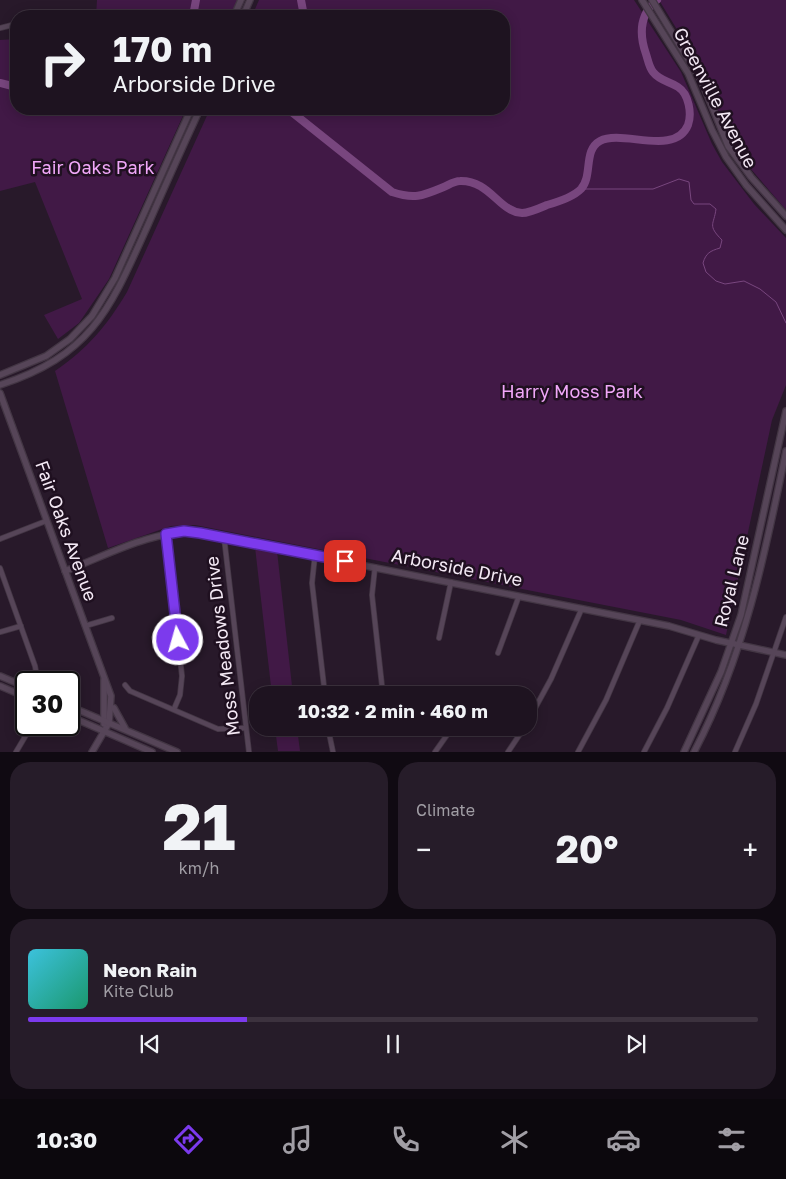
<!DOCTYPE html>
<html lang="en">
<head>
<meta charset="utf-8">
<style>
  :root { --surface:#1e1320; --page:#261c29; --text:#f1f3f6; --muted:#a19ea5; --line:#3c323e; --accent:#7c3aed }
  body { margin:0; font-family:"Golos Text",sans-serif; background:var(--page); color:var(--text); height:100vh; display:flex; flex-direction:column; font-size:19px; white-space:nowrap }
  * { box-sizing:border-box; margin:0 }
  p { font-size:16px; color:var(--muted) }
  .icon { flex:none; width:28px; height:28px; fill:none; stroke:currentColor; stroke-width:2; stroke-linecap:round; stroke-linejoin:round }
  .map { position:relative; height:752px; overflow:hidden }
  .details { display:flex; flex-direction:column; gap:10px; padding:10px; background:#100a12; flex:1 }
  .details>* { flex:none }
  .guide { position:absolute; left:10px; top:10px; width:500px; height:105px; border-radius:20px; box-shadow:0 2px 12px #0003,0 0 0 1px var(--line); background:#1e1320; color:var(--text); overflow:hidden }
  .speed { position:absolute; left:15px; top:671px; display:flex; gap:10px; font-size:25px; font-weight:700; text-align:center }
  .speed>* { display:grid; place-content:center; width:65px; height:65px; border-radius:50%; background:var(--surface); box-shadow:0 2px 12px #0003,0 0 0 1px var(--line); line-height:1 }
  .speed .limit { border:2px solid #111; border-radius:8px; background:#fff; color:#111 }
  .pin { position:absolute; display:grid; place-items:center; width:42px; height:42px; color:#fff; margin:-21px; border-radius:10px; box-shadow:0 2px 8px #0006 }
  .me { position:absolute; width:55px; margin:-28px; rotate:354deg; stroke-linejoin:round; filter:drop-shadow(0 0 4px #0008) }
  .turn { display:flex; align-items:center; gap:18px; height:105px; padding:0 20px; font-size:22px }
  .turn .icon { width:65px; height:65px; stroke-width:2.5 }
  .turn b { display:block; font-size:35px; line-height:42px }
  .big { font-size:38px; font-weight:700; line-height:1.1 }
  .details .card { flex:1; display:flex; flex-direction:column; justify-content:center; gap:8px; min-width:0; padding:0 18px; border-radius:20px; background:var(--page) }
  .details .dial { align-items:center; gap:0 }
  .dial b { font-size:65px; line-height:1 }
  .song { display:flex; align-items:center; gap:15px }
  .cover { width:60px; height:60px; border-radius:8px; background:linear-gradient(135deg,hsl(190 70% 55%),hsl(160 70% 35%)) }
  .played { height:5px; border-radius:2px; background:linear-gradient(90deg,var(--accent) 30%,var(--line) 30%) }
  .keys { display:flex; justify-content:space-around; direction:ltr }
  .heat { display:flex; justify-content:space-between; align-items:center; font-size:28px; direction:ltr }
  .details .tiles { flex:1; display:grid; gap:10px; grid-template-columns:1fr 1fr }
  .card:last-child { grid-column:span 2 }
  .trip { position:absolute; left:249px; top:686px; width:288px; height:50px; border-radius:20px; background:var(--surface); box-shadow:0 2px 12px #0003,0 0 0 1px var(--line); font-weight:700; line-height:50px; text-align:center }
  .tabs { display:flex; height:80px; justify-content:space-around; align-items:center; background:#0c080d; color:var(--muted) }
  .tabs .icon { width:35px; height:35px }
  .tabs .active { color:var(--accent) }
  .tabs b { font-size:22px; color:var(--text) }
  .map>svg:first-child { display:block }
  .green { fill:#411946 }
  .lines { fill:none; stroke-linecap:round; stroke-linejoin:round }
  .stream { stroke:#78467e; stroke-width:1 }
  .river { stroke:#78467e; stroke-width:8 }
  .street-casing { stroke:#433644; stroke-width:6 }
  .secondary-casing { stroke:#433644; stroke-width:8 }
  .street { stroke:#564558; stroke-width:4.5 }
  .secondary { stroke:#564558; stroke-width:5.5 }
  .route-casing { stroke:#51269a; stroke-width:12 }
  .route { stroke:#7c3aed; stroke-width:9 }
  .labels { text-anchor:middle; stroke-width:5; stroke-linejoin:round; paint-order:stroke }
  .street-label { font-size:18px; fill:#f4e9f5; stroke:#1f1020 }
  .park-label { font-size:18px; fill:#f0a7f8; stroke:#1f1020 }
</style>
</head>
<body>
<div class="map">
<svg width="786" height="752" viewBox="0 0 786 752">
  <rect width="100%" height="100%" fill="#28192a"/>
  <g class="green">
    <polygon points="97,0 245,0 238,16 96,16"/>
    <path d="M259 0H634L681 72 712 144 722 162 754 204 786 238V385L772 420 726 635 681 620 195 525 171 526 108 548 55 371C88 348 106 327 127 292L210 109H504V16H252Z"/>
    <polygon points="659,0 786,0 786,210 738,154 695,59"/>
    <polygon points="16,39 16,109 186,109 109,279 79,323 58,339 44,315 82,299 35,182 0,191 0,40"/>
    <polygon points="255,547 277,551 293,695 272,695"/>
    <polygon points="275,728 297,728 300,751 278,751"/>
  </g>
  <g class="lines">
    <path class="stream" d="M581 189H653L679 179 689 182 691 200 694 204H710L716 209C714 225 707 225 722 240L720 248C710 251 706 253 703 263L706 272 716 281 725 284 744 281 760 289 776 302 786 323"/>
    <g class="river">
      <polyline points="301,0 304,16"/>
      <polyline points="193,16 196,0"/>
      <polyline points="0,83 16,87"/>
      <path d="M288 109 392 192C416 200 424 195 446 186 450 184 455 181 460 181 490 180 499 212 522 213 529 213 540 208 547 205 558 202 573 197 581 189 593 176 583 150 600 141 622 129 675 157 688 125 692 114 689 94 678 87 669 81 660 81 653 72 649 67 648 60 646 54 639 34 640 14 657 0"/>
    </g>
    <g class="street-casing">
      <g id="street">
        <polyline points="0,28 16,24"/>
        <polyline points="166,534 182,676 180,695 174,709"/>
        <polyline points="224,537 249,752"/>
        <polyline points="0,539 46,521"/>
        <polyline points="315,555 312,583 325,695"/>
        <polyline points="375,567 372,595 383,695"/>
        <polyline points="0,568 35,666 38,682"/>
        <polyline points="85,626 112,618"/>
        <polyline points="0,632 21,626"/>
        <polyline points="439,638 451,582"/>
        <polyline points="498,653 519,596"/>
        <polyline points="125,685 130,691 218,729 246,728"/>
        <polyline points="528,721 551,679 582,608"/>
        <polyline points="328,728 333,752"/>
        <polyline points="329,731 356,728"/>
        <polyline points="16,752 32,725"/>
        <polyline points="435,752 452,728"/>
        <polyline points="508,752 524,728"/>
        <polyline points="578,752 606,700 640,620"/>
        <polyline points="644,752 667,708 699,635"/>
        <polyline points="735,752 756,704 786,617"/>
      </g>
    </g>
    <g class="secondary-casing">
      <g id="secondary">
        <polyline points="642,0 688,73 712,130 726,157 746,185 786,230"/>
        <polyline points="652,0 702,82 728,146 751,177 786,216"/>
        <polyline points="234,16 241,0"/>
        <polyline points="243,16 250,0"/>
        <polyline points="0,375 46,356 70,339 92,316 115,278 191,109"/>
        <path d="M0 385C92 355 110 309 147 227 164 188 182 148 200 109"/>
        <polyline points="0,393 111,696 109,723 92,752"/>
        <path d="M65 571C108 555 152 529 199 533L669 626 716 640 786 655"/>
        <polyline points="0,676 26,687"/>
        <polyline points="104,680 104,724"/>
        <polyline points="0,686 26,697"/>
        <polyline points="69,706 177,752"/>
        <polyline points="114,708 125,728"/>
        <polyline points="69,716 152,752"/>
        <polyline points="684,752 721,672 741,615 786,411"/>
        <path d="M694 752C744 657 765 555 786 451"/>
      </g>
    </g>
    <use href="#street" class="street"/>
    <use href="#secondary" class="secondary"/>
  </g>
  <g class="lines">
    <g class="route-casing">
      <polyline id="route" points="178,640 166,534 184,531 200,533 345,561"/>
    </g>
    <use href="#route" class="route"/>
  </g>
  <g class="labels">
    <g class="street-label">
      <text transform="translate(715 98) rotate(62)" y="6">Greenville Avenue</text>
      <text transform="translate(66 531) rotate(70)" y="6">Fair Oaks Avenue</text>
      <text transform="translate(457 568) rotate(11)" y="6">Arborside Drive</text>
      <text transform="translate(732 581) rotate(-76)" y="6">Royal Lane</text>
      <text transform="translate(223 646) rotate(-97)" y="6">Moss Meadows Drive</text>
    </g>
    <g class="park-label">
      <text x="93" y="174">Fair Oaks Park</text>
      <text x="572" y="398">Harry Moss Park</text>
    </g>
  </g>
</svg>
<div class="speed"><div class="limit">30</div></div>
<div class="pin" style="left:345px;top:561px;background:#d93025"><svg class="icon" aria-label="arrive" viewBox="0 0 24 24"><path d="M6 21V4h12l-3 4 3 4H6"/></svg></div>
<svg class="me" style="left:178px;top:640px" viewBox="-20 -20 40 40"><circle r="17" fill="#7c3aed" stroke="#fff" stroke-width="3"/><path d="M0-11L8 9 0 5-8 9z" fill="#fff"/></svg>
<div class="trip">10:32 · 2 min · 460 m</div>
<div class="guide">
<div class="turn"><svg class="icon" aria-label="right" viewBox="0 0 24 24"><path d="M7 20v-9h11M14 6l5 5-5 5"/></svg><div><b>170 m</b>Arborside Drive</div></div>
</div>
</div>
<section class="details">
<div class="tiles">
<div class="card dial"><b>21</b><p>km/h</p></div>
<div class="card"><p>Climate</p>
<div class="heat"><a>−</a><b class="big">20°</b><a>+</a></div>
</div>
<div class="card">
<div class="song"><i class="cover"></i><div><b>Neon Rain</b><p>Kite Club</p></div></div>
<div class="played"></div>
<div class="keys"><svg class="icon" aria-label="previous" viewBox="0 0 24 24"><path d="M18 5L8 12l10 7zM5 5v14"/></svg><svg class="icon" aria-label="pause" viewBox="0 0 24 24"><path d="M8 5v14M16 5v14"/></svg><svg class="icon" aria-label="next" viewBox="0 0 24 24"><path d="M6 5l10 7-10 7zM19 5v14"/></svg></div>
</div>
</div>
</section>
<nav class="tabs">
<b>10:30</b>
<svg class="icon active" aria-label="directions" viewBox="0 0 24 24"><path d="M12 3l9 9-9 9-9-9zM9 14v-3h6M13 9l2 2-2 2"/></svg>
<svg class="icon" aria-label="music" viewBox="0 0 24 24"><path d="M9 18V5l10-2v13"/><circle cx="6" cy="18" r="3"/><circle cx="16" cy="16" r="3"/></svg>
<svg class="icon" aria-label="phone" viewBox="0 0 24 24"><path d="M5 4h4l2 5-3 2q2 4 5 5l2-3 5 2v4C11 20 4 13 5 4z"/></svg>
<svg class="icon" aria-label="climate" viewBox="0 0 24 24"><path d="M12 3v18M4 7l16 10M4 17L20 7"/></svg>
<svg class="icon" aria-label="car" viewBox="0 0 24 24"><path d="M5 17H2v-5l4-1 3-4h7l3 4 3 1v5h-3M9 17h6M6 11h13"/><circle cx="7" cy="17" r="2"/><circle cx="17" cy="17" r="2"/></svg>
<svg class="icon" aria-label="filters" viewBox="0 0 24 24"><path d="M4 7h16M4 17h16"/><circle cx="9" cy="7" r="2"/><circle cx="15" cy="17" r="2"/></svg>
</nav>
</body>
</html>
